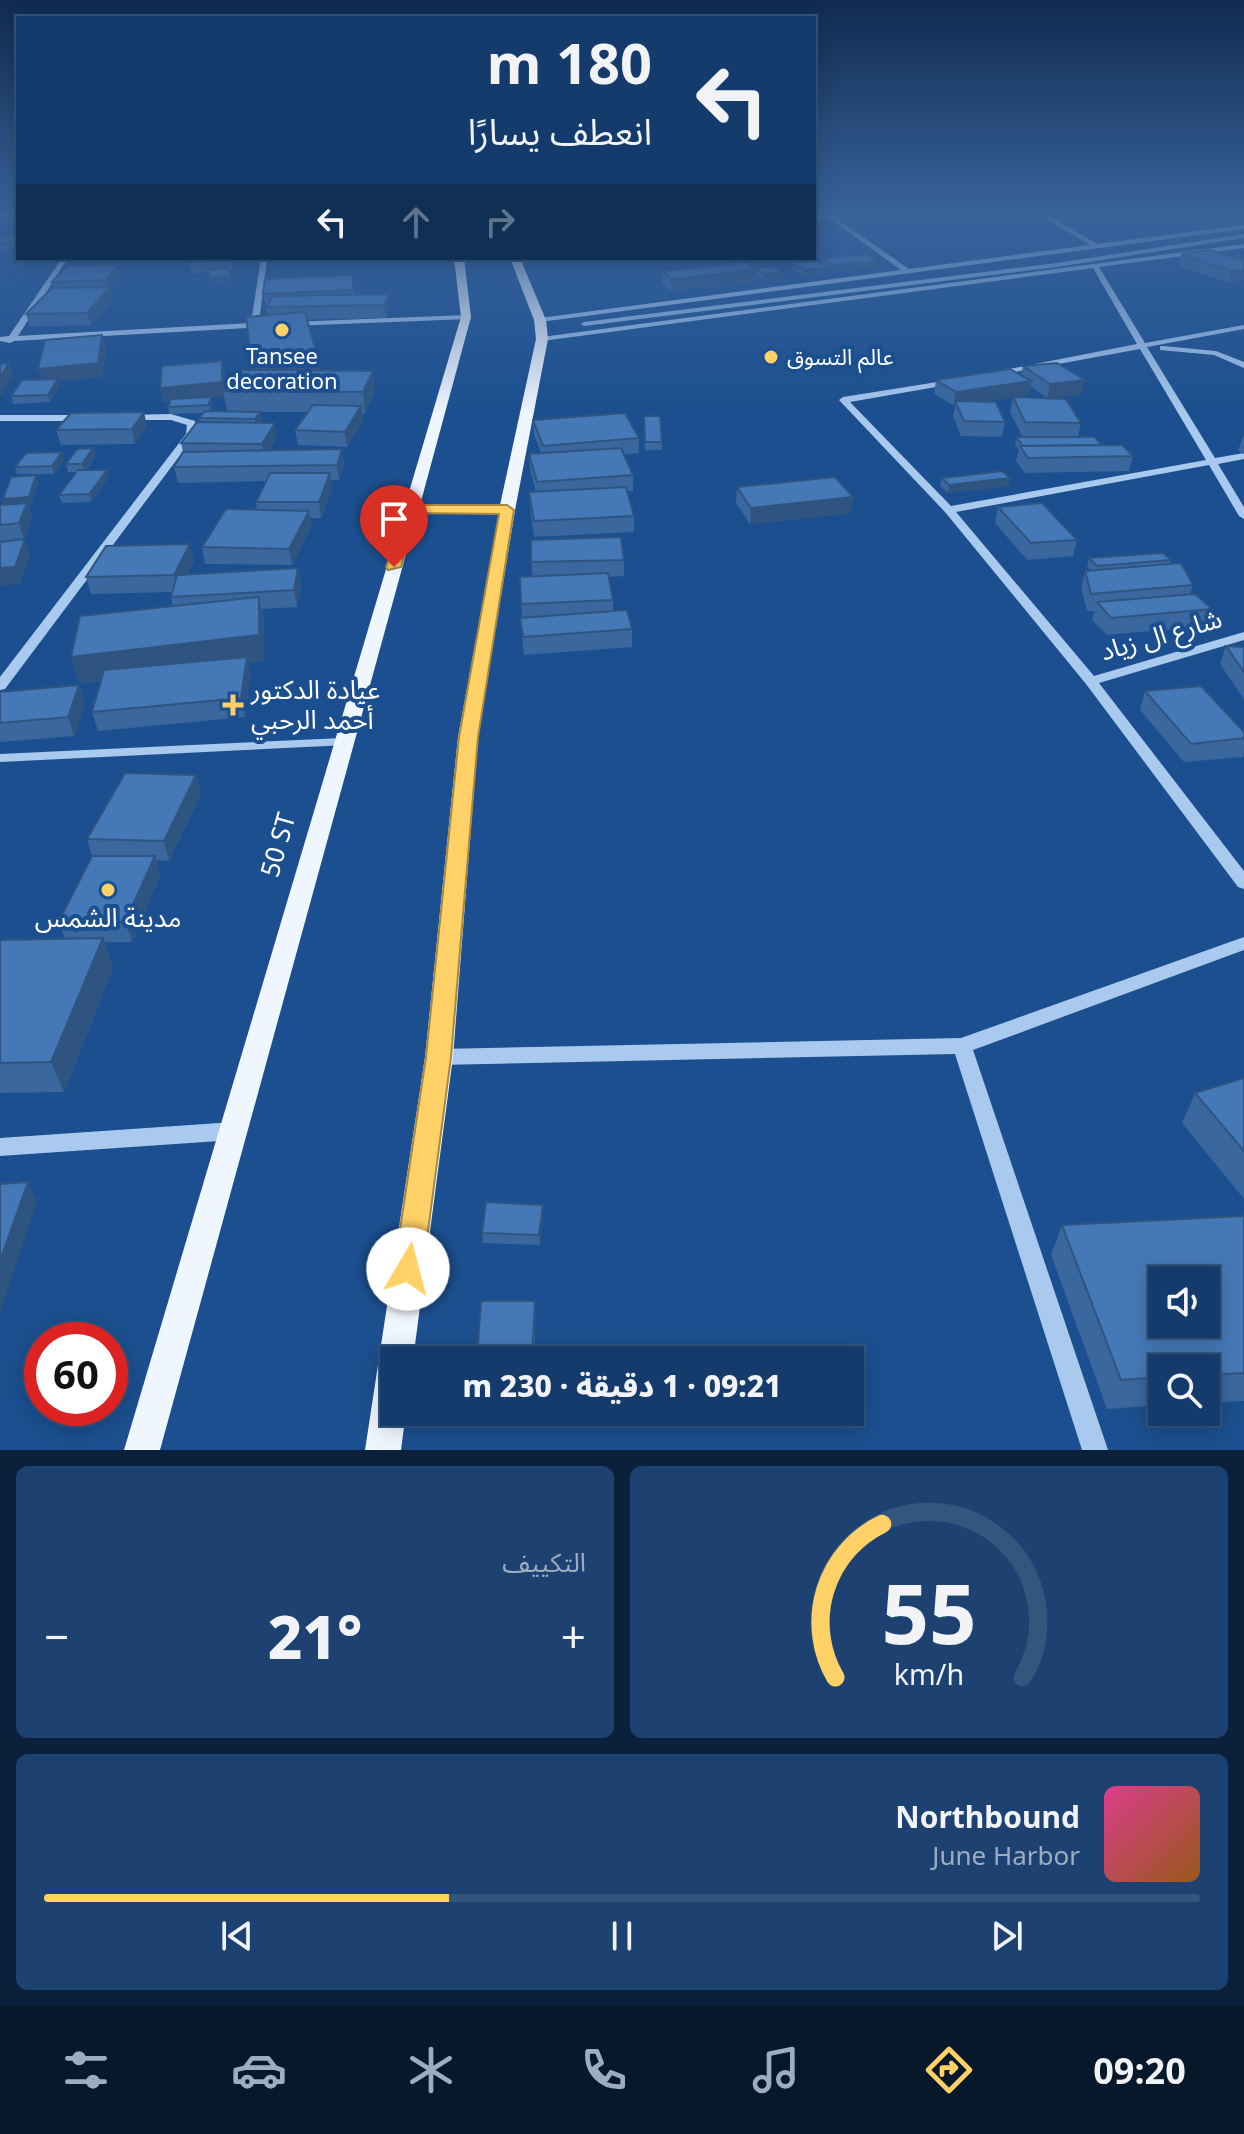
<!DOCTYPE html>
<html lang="ar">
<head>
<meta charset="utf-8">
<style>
  :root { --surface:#143b6b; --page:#1d4271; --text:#f1f3f6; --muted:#9dadc1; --line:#33557e; --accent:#ffd166 }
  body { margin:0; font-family:"Noto Sans","Noto Sans Arabic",sans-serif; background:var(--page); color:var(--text); direction:rtl; height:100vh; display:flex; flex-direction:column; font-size:30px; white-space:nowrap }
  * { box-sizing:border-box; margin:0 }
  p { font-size:26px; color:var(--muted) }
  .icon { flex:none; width:44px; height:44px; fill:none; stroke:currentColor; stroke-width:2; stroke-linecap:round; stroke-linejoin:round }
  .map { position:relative; height:1450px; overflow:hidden; direction:ltr }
  .side { display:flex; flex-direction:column; gap:16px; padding:16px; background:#0b203b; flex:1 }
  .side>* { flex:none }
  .banner { position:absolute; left:16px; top:16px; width:800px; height:244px; border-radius:0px; box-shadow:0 4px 20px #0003,0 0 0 2px var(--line); direction:rtl; background:#143b6b; color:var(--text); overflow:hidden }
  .buttons { position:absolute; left:1148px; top:1266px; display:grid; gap:16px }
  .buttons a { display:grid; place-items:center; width:72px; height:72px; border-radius:0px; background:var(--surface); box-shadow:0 4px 20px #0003,0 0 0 2px var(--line); font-size:40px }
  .speed { position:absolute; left:24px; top:1322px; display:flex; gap:16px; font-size:40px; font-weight:700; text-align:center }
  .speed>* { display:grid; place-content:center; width:104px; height:104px; border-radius:50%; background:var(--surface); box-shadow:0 4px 20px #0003,0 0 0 2px var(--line); line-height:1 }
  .speed .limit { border:12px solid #d22; background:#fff; color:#111 }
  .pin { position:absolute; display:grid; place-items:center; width:68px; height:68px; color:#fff; margin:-82px -34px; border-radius:50% 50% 50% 0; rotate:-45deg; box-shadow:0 0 8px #0007 }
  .pin .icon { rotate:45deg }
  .me { position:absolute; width:88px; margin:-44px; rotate:8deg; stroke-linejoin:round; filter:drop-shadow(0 0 6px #0008) }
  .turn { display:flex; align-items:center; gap:28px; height:168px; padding:0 32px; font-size:36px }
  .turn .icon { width:104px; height:104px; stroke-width:2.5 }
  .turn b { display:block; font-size:56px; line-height:68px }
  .lanes { display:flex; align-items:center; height:76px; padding:0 32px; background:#0003; justify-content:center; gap:40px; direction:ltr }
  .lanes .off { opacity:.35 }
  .big { font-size:60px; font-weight:800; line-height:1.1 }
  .side .widget { flex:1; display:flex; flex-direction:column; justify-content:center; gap:12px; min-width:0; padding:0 28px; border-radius:12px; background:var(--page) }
  .side .dial { align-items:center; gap:0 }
  .dial svg { height:208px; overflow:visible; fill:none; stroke:var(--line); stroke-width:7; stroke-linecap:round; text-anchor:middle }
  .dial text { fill:var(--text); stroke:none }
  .song { display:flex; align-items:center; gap:24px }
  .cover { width:96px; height:96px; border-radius:12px; background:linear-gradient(135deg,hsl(330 70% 55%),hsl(30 70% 35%)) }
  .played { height:8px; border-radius:4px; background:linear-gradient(90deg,var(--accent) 35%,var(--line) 35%) }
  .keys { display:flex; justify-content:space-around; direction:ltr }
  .heat { display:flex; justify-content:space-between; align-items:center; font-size:44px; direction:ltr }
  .side .tiles { flex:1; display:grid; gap:16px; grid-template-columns:1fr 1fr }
  .widget:last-child { grid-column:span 2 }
  .trip { position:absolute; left:380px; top:1346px; width:484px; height:80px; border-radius:0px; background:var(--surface); box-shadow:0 4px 20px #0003,0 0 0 2px var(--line); font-weight:800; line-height:80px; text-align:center; direction:rtl }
  .tabs { display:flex; height:128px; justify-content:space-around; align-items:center; background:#08182b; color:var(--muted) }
  .tabs .icon { width:56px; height:56px }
  .tabs .on { color:var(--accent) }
  .tabs b { font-size:36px; color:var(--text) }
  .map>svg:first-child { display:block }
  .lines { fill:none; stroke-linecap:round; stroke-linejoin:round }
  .stream { fill:#9cc4f0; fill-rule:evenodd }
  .minor { fill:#a9c9ee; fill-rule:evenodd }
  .major { fill:#f0f6ff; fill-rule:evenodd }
  .wall { fill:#3a679d; fill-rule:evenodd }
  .shaded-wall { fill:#305480 }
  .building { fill:#4478b7; stroke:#305480; stroke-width:2; fill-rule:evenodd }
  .route { fill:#ffd166; stroke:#a68842; stroke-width:2 }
  .poi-dot { fill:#ffd166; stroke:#1b4f8f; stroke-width:3 }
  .labels { text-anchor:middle; stroke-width:8; stroke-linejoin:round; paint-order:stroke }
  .far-poi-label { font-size:22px; fill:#fff; stroke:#1b4f8f }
  .street-label { font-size:26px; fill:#fff; stroke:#1b4f8f }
  .poi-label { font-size:26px; fill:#fff; stroke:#1b4f8f; text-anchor:start }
</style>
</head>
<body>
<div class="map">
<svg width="1244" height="1450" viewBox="0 0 1244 1450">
  <rect width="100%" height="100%" fill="#1b4f8f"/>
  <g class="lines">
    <polygon class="stream" points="1244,234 1244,238 1057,267 584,326 581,324 584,322 1057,263"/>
    <g class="minor">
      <polygon points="18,212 18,216 0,217 0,213"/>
      <polygon points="862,212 882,212 836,218 909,269 1090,245 1035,212 1042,212 1097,244 1244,225 1244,229 540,322 536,320 540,318 901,270 829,218 814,220 814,216"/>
      <polygon points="1244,244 1244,248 1099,267 1145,343 1244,325 1244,329 1147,347 1215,458 1244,453 1244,459 1218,464 1244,507 1244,519 1239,516 1209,465 956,512 1094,676 1244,632 1244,640 1099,683 1244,871 1244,889 1238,887 1086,684 945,512 839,400 843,397 956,379 956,383 953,384 850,402 951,506 1206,460 1140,349 993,376 989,373 1137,344 1093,268 542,341 538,339 542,337"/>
      <polygon points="62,258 68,258 18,336 251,323 261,258 267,258 259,323 270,325 266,327 14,341 10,343 0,341 0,337 9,336"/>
      <polygon points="466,315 469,315 469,319 291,326 287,324 291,322"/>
      <polygon points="1163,346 1216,351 1244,362 1244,368 1214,355 1160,350 1160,346"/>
      <polygon points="0,415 84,415 89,418 84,421 0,421"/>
      <polygon points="125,415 171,414 195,421 196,434 5,689 0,690 0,677 186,434 187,425 171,420 128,420 123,417"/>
      <polygon points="342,738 347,739 349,742 347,745 0,762 0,754"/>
      <polygon points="1244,937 1244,950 973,1050 1108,1450 1082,1450 955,1054 439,1065 432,1062 429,1057 432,1052 439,1049 961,1038"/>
      <polygon points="234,1122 241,1125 244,1131 241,1137 234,1140 0,1156 0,1138"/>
    </g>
    <polygon class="major" points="454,258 464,258 471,317 420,505 500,505 536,339 534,320 510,258 520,258 546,320 548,339 515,510 478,737 453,1057 413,1360 394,1360 394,1412 406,1412 401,1450 365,1450 425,1057 458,737 499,514 417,514 160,1450 124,1450 461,317"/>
  </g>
  <g class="wall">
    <polygon points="1141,212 1197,212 1195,222 1156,224 1140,216"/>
    <rect x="0" y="237" width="18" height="13"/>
    <polygon points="1181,254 1244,261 1229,283 1178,266"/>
    <polygon points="235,258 233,271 230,271 231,282 210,283 208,273 191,273 189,262"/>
    <polygon points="824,258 877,268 833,271 823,264"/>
    <polygon points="793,263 828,268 827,274 803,276 792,269"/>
    <polygon points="753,268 783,278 764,280 756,276 756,282 671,291 662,283 663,271"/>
    <polygon points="121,276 110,290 113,300 91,325 30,327 26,314 54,288 52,282"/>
    <path d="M354 287V295L389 307 386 318 307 319 320 371 375 391 365 413H362L363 421 347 447 298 445 295 430 308 412H236H260L262 420 259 423 277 437 269 451 342 449 344 465 339 480H331L332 489 321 518H310L311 527 292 565 205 564 202 547 257 510 256 502 266 481 178 483 174 467 183 452 181 443 200 422 199 418 204 413 169 414 168 407 170 401 163 402 160 388 222 361 225 375V388L253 370 268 316 263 294ZM224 396 227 411H211L212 404 211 398Z"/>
    <polygon points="106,348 102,377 58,381 59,386 50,402 13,404 11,396 41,380"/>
    <polygon points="1023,366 1085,380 1081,394 1047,398 1030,386 1028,395 982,402 1005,422 1002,437 961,436 953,416 955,406 934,394 936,380 1021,375"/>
    <polygon points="1013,397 1081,423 1078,437 1133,456 1129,471 1025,473 1016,461 1019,450 1015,445 1016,437 1022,436 1010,412"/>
    <polygon points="644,416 662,442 662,450 645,450"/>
    <polygon points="533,420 639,438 639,453 624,455 633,475 633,491 627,491 634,516 634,532 534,537 530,508 529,492 536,492 530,469 529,454 541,453 534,435"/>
    <polygon points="147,426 135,444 61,445 56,430"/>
    <polygon points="1243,436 1244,436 1244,454 1238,451"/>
    <polygon points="93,448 95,456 86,470 107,470 109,477 91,502 62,503 59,495 77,472 68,472 66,464"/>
    <polygon points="64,460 54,474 17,474 15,467"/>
    <polygon points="942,478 1009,486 948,493 940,486"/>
    <polygon points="38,482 31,505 28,505 32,519 24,539 0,541 0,505 4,505 3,499"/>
    <polygon points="737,487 853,497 851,513 750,524 736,503"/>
    <polygon points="998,507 1077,540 1073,556 1027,560 995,523"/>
    <polygon points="531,540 624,560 624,576 608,577 613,600 613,611 632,629 632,647 524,655 520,618 522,618 520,577 532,577"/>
    <polygon points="190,544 194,561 187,575 298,568 301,585 297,607 262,609 264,622 264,661 248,663 250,675 245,717 98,731 92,712 101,681 79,683 71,657 173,606 171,597 172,592 91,594 86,577"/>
    <polygon points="1089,558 1171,560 1169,564 1193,585 1190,594 1212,609 1206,626 1107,635 1092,620 1094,611 1087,611 1081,588 1085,571 1091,570 1087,567"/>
    <polygon points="1226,646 1244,647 1244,699 1220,664"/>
    <polygon points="79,685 85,704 74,736 0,742 0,692"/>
    <polygon points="1145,691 1244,732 1244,753 1243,757 1184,762 1140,710"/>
    <polygon points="196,775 201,794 169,861 156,860 160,876 132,942 104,942 113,968 64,1092 0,1093 0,940 65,939 59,921 92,856 87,839"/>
    <polygon points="1244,1078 1244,1199 1182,1123 1195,1093"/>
    <polygon points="543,1215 540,1245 483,1243 482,1233"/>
    <polygon points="1244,1216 1244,1401 1206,1403 1206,1368 1162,1368 1162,1405 1107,1409 1051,1255 1062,1225"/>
    <polygon points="536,1311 534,1360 477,1360 477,1358"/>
  </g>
  <g class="shaded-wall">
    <polygon points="231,258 235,258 233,271 231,260"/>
    <polygon points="877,262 877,268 833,271 834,265"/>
    <polygon points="118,265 121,276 110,290 113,300 91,325 87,313 108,290 106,280"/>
    <polygon points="229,268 231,282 210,283 209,277"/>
    <polygon points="828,268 827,274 803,276 804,270"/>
    <polygon points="756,270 756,282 671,291 672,279"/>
    <polygon points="1244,270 1244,281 1229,283 1232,271"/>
    <polygon points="783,272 783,278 764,280 764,274"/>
    <polygon points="388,294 389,307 386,318 385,305"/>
    <polygon points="102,335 106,348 102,377 58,381 59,386 50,402 38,369"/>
    <polygon points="318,359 321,379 256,385 252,365"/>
    <polygon points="222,361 225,375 225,391 223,391 224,396 211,398 212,404 210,412 209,405 211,398 163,402 160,388"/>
    <polygon points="9,363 13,377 0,397 0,377"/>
    <polygon points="373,371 375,391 365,413 363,392"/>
    <polygon points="1085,380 1081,394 1047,398 1050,384"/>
    <polygon points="1031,381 1028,395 957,406 955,401 955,406 953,406 956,392"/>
    <polygon points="361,406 363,421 347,447 345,432"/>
    <polygon points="144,412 147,426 135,444 132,429"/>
    <polygon points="260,412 262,420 256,427 255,419"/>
    <polygon points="275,423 277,437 264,459 262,444"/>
    <polygon points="93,448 95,456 84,471 82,464"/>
    <polygon points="342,449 344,465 339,480 337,465"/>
    <polygon points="62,452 64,460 54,474 52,466"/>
    <polygon points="107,470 109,477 91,502 89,494"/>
    <polygon points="330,473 332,489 321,518 319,502"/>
    <polygon points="36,475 38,482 31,505 28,505 32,519 24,539 19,523 5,507 3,499"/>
    <polygon points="1010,478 1009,486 948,493 949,485"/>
    <polygon points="853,497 851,513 750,524 751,508"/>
    <polygon points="309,511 311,527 292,565 289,549"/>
    <polygon points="25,539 30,556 20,584 0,586 0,568"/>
    <polygon points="190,544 194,561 178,592 174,575"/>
    <polygon points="298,568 301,585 297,607 294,590"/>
    <polygon points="259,597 264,622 264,661 248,663 250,675 245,717 241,698 246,663 79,683 71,657"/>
    <polygon points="79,685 85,704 74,736 68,717"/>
    <polygon points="196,775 201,794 169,861 164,841"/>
    <polygon points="155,856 160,876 132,942 125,922"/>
    <polygon points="103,938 113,968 64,1092 51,1062"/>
    <polygon points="28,1182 37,1202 0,1313 0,1261"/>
    <polygon points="543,1205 543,1215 540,1245 539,1235"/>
    <polygon points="535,1301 536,1311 533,1360 532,1357"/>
  </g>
  <g class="building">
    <polygon points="1155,212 1191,212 1159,213"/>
    <rect x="0" y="237" width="18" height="7"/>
    <polygon points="1210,250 1244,261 1244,270 1232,271 1181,254"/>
    <polygon points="867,254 877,262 834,265 824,258"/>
    <polygon points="190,258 231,258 231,260 189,262"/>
    <polygon points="816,261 828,268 804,270 793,263"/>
    <polygon points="746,263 756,270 672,279 663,271"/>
    <polygon points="118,265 106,280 52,282 67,266"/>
    <polygon points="772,266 783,272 764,274 753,268"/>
    <polygon points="229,268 230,276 209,277 208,269"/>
    <polygon points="353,275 353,290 263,294 265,279"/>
    <polygon points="110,287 87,313 26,314 52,288"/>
    <polygon points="388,294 385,305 267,307 273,296"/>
    <polygon points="305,312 318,359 252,365 246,317"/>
    <polygon points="102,335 98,363 38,369 45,340"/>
    <polygon points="222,361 222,382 160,388 162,366"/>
    <polygon points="9,363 0,377 0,364"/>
    <polygon points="1057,363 1085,380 1050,384 1023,366"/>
    <polygon points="1010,369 1031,381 956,392 936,380"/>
    <polygon points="238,370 373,371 363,392 223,391"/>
    <polygon points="58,379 48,395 11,396 22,380"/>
    <polygon points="211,397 209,405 168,407 171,399"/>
    <polygon points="1013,397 1066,399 1081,423 1025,422"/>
    <polygon points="955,401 996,402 1005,422 964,421"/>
    <polygon points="313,405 361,406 345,432 295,430"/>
    <polygon points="205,411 260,412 255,419 199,418"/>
    <polygon points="144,412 132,429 56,430 71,413"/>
    <polygon points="625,413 639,438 543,446 533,420"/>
    <polygon points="644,416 660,416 662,442 645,442"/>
    <polygon points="197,422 275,423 262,444 181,443"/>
    <polygon points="1016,437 1095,437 1101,445 1023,446"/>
    <polygon points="1122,445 1133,456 1028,458 1020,446"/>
    <polygon points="93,448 82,464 66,464 77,449"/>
    <polygon points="621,448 633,475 537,482 529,454"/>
    <polygon points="342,449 337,465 174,467 183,452"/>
    <polygon points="62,452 52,466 15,467 26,453"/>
    <polygon points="78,470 107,470 89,494 59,495"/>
    <polygon points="1002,471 1010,478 949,485 942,478"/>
    <polygon points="270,473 330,473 319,502 256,502"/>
    <polygon points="36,475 29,497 3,499 11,477"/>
    <polygon points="835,477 853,497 751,508 737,487"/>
    <polygon points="626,487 634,516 534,521 529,492"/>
    <polygon points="27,503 19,523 0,525 0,505"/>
    <polygon points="1042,503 1077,540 1031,543 998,507"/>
    <polygon points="226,509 309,511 289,549 202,547"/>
    <polygon points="621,537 624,560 531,562 531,540"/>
    <polygon points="25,539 15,567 0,568 0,542"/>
    <polygon points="190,544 174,575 86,577 106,546"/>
    <polygon points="1163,553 1171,560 1097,566 1089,558"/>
    <polygon points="1181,563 1193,585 1091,594 1085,571"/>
    <polygon points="298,568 294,590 171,597 177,575"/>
    <polygon points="608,573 613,600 521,604 520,577"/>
    <polygon points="1195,594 1212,609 1111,618 1097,602"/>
    <polygon points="259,597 259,635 71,657 80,616"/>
    <polygon points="627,610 632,629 523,637 520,618"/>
    <polygon points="1226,646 1244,647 1244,672"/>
    <polygon points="247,657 241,698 92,712 104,670"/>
    <polygon points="79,685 68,717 0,723 0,692"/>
    <polygon points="1201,686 1244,732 1244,738 1191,744 1145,691"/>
    <polygon points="125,773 196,775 164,841 87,839"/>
    <polygon points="92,856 155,856 125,922 59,921"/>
    <polygon points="103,938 51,1062 0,1063 0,940"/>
    <polygon points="1244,1078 1244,1151 1195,1093"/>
    <polygon points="28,1182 0,1261 0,1184"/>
    <polygon points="486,1202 543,1205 539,1235 482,1233"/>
    <path d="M1244 1216V1373L1206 1375V1368H1162V1377L1121 1380 1062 1225ZM1162 1280H1206V1324H1162Z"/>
    <polygon points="481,1301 535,1301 532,1357 477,1358"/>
  </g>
  <linearGradient id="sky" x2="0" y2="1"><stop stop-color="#0f2b4f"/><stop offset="0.51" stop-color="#39639b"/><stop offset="1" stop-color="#39639b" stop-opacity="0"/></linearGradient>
  <rect width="1244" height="415" fill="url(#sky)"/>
  <polygon class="route" points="411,505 507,505 514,510 478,737 451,1057 423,1269 419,1279 408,1283 398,1279 394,1269 426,1057 459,737 499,514 416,513 401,567 388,570 386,567 404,509"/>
  <g class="poi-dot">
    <circle cx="282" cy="330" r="8"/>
    <circle cx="771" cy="357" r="8"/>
    <path d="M229 693h8v8h8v8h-8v8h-8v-8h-8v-8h8z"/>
    <circle cx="108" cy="890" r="8"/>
  </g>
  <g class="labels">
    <g class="far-poi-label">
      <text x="282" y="364">Tansee<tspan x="282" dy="25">decoration</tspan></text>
      <text x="787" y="365" text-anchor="start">عالم التسوق</text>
    </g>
    <g class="street-label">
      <text transform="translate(1161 635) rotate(-16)" y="9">شارع ال زياد</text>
      <text transform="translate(278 845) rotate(-74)" y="9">50 ST</text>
    </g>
    <g class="poi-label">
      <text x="251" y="699">عيادة الدكتور<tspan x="251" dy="30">أحمد الرحبي</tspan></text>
      <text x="108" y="927" text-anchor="middle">مدينة الشمس</text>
    </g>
  </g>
</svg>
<div class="buttons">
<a><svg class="icon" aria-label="sound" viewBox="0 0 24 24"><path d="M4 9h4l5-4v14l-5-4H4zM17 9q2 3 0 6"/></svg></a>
<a><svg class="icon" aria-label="search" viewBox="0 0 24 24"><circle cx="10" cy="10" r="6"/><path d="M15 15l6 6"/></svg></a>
</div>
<div class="speed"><div class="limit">60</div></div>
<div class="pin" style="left:394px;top:567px;background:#d93025"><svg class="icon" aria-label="arrive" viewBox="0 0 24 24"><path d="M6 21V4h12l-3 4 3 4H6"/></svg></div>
<svg class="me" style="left:408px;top:1269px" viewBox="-20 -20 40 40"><circle r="19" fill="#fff"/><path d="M0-13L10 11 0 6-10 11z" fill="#ffd166"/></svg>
<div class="trip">09:21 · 1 دقيقة · 230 m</div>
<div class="banner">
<div class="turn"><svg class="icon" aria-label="left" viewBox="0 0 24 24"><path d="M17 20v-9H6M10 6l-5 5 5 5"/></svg><div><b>180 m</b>انعطف يسارًا</div></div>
<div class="lanes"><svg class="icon" aria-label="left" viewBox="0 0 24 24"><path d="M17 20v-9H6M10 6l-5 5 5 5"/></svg><svg class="icon off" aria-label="ahead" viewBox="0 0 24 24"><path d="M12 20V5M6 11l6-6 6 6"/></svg><svg class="icon off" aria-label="right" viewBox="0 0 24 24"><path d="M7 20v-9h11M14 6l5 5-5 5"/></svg></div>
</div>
</div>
<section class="side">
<div class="tiles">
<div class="widget dial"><svg viewBox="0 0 100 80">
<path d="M14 69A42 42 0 1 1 86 69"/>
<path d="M14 69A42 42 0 0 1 32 10" stroke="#ffd166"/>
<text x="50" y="56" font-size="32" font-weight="700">55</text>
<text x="50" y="72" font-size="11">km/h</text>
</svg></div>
<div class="widget"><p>التكييف</p>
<div class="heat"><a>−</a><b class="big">21°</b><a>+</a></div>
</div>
<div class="widget">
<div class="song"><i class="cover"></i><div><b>Northbound</b><p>June Harbor</p></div></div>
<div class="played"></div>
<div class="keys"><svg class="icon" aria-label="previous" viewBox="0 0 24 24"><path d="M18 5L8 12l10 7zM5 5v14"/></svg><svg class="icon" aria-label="pause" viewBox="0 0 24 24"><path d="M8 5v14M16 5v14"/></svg><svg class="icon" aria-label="next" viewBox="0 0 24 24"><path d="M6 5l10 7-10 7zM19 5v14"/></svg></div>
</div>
</div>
</section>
<nav class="tabs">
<b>09:20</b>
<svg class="icon on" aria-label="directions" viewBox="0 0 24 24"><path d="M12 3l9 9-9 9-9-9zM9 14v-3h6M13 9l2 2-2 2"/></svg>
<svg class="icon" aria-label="music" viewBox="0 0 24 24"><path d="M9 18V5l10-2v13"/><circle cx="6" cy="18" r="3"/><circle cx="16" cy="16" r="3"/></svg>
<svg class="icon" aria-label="phone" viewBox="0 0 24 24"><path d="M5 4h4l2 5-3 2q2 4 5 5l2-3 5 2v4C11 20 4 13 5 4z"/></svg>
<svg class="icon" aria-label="climate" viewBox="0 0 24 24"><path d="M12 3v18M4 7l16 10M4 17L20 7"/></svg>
<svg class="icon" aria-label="car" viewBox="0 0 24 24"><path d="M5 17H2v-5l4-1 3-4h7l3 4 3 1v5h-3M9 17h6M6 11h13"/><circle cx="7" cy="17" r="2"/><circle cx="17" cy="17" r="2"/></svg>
<svg class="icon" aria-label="filters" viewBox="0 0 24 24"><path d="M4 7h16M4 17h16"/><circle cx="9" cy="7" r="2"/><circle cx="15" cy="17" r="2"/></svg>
</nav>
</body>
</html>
